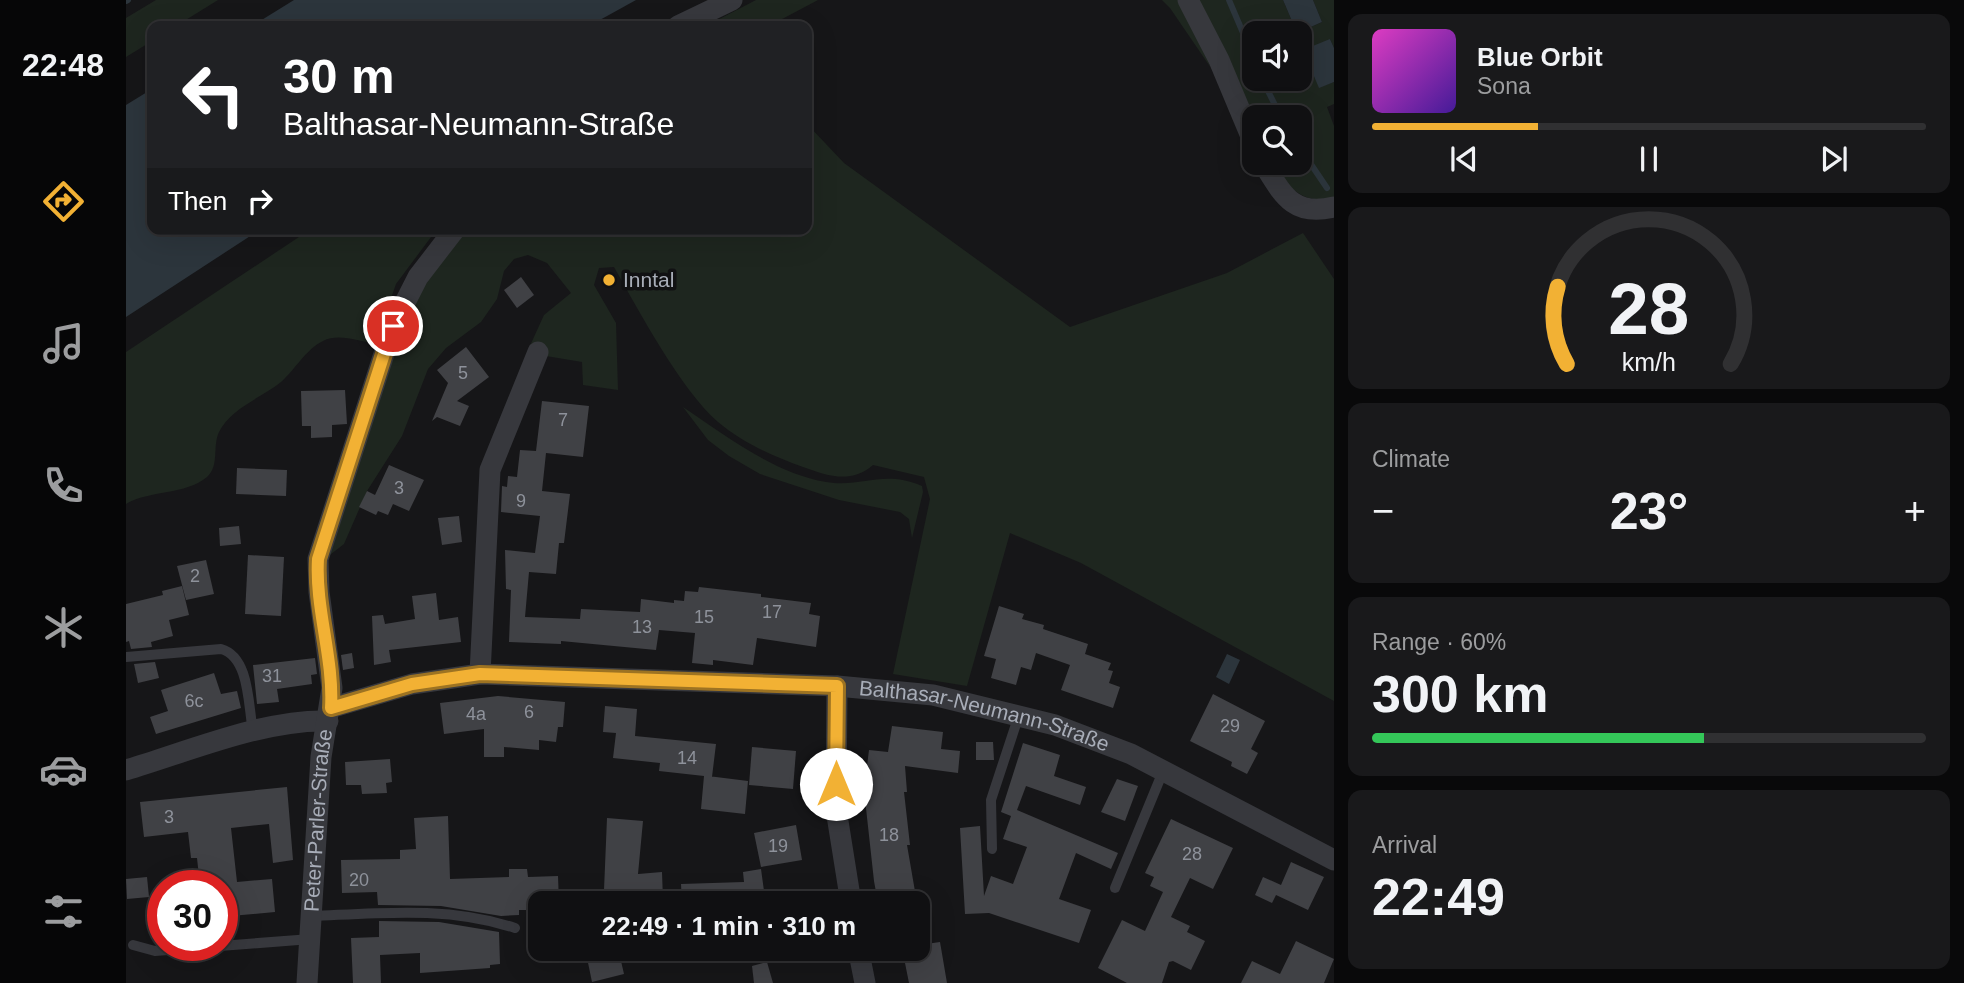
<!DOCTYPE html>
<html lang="en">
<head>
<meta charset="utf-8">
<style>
  :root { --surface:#101012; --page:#19191b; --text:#f1f3f6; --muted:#9c9d9f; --line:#303032; --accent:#f2b134 }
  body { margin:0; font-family:Arial,sans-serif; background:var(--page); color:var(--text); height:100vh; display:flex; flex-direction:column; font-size:26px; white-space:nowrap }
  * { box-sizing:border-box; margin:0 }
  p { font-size:23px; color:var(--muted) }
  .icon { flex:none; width:38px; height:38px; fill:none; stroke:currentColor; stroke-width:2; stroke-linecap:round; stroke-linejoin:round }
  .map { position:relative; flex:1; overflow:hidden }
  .panel { display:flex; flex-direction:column; gap:14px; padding:14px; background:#09090a; width:630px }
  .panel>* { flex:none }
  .banner { position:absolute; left:21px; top:21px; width:665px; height:214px; border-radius:14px; box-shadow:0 7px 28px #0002,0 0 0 2px var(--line); background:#202124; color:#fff; overflow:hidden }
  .controls { position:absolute; left:1116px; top:21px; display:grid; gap:14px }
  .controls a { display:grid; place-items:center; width:70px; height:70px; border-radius:14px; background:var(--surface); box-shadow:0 7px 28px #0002,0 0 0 2px var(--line); font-size:35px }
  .speed { position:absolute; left:21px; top:870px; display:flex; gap:14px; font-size:35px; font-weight:700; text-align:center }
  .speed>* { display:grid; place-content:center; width:91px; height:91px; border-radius:50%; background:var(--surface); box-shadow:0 7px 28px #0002,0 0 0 2px var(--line); line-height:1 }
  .speed .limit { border:10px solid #d22; background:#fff; color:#111 }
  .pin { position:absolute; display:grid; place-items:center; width:60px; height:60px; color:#fff; margin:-30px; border:4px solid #fff; border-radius:50%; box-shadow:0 2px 7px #0007 }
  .me { position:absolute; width:77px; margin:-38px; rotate:0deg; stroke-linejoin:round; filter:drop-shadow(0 0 5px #0008) }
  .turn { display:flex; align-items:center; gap:24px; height:147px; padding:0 21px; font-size:32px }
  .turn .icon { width:91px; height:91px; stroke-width:2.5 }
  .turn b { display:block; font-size:49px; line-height:60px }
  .then { display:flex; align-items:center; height:66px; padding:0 21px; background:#0003; gap:14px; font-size:26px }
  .big { font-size:52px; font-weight:600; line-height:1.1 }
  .panel .widget { flex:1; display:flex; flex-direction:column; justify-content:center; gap:10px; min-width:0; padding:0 24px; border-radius:14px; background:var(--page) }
  .panel .dial { align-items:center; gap:0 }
  .dial svg { height:182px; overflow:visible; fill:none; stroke:var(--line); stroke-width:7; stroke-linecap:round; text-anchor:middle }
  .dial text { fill:var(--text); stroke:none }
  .song { display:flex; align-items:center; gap:21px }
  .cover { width:84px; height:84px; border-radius:10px; background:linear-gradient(135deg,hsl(310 70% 55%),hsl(260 70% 35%)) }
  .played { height:7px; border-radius:4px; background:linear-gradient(90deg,var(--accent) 30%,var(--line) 30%) }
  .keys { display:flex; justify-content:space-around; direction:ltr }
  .heat { display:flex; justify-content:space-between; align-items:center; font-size:38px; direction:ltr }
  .charge { height:10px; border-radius:5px; background:linear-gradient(90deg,#34c759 60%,var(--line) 0) }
  .trip { position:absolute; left:402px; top:891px; width:402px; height:70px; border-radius:14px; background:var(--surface); box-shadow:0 7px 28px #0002,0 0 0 2px var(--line); font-weight:600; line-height:70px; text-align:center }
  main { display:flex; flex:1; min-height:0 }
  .tabs { display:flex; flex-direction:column; width:126px; justify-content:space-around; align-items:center; background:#060607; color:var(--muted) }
  .tabs .icon { width:49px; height:49px }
  .tabs .selected { color:var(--accent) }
  .tabs b { font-size:32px; color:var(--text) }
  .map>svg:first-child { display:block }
  .green { fill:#1e261f; fill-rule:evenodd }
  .water { fill:#2c353c }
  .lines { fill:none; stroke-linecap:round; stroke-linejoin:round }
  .stream { stroke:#2c353c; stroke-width:6 }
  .building { fill:#404145 }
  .service { stroke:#37383d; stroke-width:10 }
  .minor { stroke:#37383d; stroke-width:21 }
  .route-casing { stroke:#9d7322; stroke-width:18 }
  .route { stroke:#f2b134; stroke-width:12 }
  .poi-dot { fill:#f2b134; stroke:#111113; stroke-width:2.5 }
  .labels { text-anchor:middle; stroke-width:7; stroke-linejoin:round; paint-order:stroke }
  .number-label { font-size:18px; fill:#8e929b }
  .poi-label { font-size:21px; fill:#a8adb8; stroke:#111113; text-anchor:start }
  .street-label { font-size:21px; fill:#a8adb8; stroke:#111113 }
</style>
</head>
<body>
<main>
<nav class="tabs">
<b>22:48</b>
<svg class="icon selected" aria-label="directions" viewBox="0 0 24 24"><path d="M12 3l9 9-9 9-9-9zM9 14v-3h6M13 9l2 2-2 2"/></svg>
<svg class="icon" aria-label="music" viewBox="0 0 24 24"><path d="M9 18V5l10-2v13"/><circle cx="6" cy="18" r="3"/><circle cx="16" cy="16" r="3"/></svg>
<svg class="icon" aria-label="phone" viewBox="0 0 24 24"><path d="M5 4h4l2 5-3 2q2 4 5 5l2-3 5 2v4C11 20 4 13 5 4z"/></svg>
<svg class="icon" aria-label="climate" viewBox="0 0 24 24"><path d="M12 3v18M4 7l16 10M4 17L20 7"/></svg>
<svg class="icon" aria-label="car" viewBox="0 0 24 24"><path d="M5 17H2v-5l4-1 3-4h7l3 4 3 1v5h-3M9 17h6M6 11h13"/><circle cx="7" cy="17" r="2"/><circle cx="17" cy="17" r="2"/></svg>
<svg class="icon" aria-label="filters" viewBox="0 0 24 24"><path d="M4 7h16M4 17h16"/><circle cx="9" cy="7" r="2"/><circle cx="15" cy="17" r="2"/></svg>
</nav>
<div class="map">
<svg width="1208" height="983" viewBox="0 0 1208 983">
  <rect width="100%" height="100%" fill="#161618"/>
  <g class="green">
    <polygon points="30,0 92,0 50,26 26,26 26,41 0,57 0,18"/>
    <polygon points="630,0 692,0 643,26 580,26"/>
    <polygon points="1036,0 1055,0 1085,68 1044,8"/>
    <path d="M1068 0H1157L1171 33 1196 22 1187 0H1208V48L1204 39 1193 87 1208 82V104L1201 107 1208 126V198C1176 205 1162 187 1145 163H1174V117H1129V129ZM1129 33H1174V79H1129Z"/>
    <path d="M681 124 718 163 944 327 1101 273 1177 233 1208 279V701L955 563 884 533 841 686 767 674 804 499 798 477 747 465C725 484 702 476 677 467 647 456 617 443 592 422 555 390 513 311 488 267L473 268 468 285 490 323 492 390 457 385 456 362 420 356 403 348 418 315 445 293 421 263 402 255 388 259 378 271 371 299 355 322 320 348 302 369 276 436 241 491 218 544 200 558 277 328 299 283 341 229H681Z"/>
    <path d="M185 229H311L270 284 249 344C233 341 212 333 197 341 180 349 169 370 155 382 135 398 105 408 93 432 86 447 94 465 81 477 60 495 23 490 0 504V352Z"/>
    <path d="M557 407C600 436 648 473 700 482 737 488 756 469 796 486L797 492 786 538 783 519 774 512 713 500 634 474 603 456 582 440Z"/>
  </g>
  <g class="water">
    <polygon points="168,0 510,0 463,26 126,26"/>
    <polygon points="1157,0 1187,0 1196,22 1171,33"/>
    <polygon points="1204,39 1208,48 1208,82 1193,88 1177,50"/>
    <polygon points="26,89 26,229 135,229 0,317 0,105"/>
    <polygon points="1101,654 1114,660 1103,684 1090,677"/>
  </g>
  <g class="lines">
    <g class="stream">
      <polyline points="1103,0 1129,61"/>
      <polyline points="0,1 2,0"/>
      <polyline points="1136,79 1155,117"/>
      <polyline points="1174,148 1201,188"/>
    </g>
  </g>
  <g class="building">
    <polygon points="395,277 408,295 391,308 378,290"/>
    <polygon points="340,347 363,377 331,401 343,406 334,426 311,417 306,421 322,383 311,370"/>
    <polygon points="219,390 221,424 206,425 206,437 185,438 185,426 176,426 175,391"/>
    <polygon points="416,401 463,406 457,457 420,453 416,491 444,494 438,543 433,543 430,574 403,572 399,617 454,619 455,609 514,612 515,599 548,603 548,600 558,601 559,591 572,592 573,587 635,594 635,597 685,603 683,614 694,616 690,647 631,638 627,665 587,660 587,665 566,663 569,633 533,630 530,650 435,641 435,644 383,642 385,590 380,589 379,550 409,553 414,516 375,512 376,486 381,487 382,476 391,477 394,450 410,451"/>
    <polygon points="263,465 298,480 283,511 267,504 262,515 252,511 250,515 233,507 241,491 249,495"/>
    <polygon points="111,468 161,470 160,496 110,494"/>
    <polygon points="333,516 336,542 316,545 312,518"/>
    <polygon points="113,526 115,544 94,546 93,528"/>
    <polygon points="122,555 158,557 155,616 119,614"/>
    <polygon points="80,560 88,594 60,600 51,566"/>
    <polygon points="56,586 63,615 43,620 47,636 25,642 26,647 5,649 3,641 0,642 0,604 37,595 36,591"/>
    <polygon points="310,593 313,620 332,617 335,642 263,650 265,662 248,665 246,616 257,615 259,624 289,619 286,596"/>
    <polygon points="873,606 898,614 896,619 918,625 917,629 962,644 959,654 985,663 982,670 987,671 983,683 994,687 987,708 935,690 944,665 910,653 905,670 895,667 890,685 865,678 870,659 858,656"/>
    <polygon points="226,653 228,668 217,670 215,655"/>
    <polygon points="189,658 191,674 185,675 186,684 151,689 153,702 131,704 127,665"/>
    <polygon points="29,662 33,678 12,683 8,664"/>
    <polygon points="88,673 95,694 111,691 115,708 30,734 24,717 42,711 35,690"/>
    <polygon points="1087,694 1139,721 1125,749 1132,753 1121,774 1105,766 1106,762 1064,741"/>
    <polygon points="372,696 439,702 437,727 432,727 430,742 413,740 413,750 378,747 378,757 358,757 358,729 318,734 314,703"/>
    <polygon points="479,706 511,709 509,736 590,744 586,777 582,776 622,781 619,814 575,809 578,776 533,771 534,763 487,758 490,733 477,732"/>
    <polygon points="766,726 817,732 815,749 834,751 832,773 779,766 781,792 778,792 784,845 781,845 791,903 752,903 748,881 738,790 743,750 762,752"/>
    <polygon points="850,742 867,742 868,760 850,760"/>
    <polygon points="897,743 934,755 928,776 960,787 954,805 900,786 891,810 992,853 985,869 950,853 933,899 965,910 953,943 863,913 839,914 834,828 854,826 858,896 865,876 887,884 901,847 877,839 885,816 875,812"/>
    <polygon points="626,747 670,751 667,789 623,785"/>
    <polygon points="264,759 266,782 260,783 261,793 236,794 235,785 220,785 219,762"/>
    <polygon points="991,779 1012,786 999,821 975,812"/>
    <polygon points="161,787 167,860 147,863 143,824 105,828 111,882 146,879 149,912 105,916 102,886 74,886 71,858 65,858 62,832 18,837 14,802"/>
    <polygon points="322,816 324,879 383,877 383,869 401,869 402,877 432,876 433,903 415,903 415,910 393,910 393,915 375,916 315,906 252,905 251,892 216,893 215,860 274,859 274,850 290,849 288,818"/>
    <polygon points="481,818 517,821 512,874 536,872 537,900 517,901 516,892 478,890"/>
    <polygon points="1045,819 1107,848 1087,889 1064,878 1045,917 1064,926 1061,932 1079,941 1065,970 1047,961 1043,962 1036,983 1001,983 972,968 996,920 1019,931 1037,892 1024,886 1028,877 1019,873"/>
    <polygon points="670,825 676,860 635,867 628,833"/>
    <polygon points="1165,862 1198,877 1182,910 1150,895 1146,903 1129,895 1137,877 1155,885"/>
    <polygon points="635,869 638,891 627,893 629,903 556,903 555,884 618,882 617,872"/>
    <polygon points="21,877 23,897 1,899 0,879"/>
    <polygon points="253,921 313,922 373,932 374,964 364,965 364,968 294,973 294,953 254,955 255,983 227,983 225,938 253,937"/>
    <polygon points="1170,941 1208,959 1198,983 1115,983 1126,961 1154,974"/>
    <polygon points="814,942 821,983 783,983 776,948 793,948 793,945"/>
    <polygon points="477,948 492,948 498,974 466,982 460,953"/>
    <polygon points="641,962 647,983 628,983 626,966"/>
  </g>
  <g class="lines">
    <g class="service">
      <path d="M0 657 95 649C124 657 122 706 127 731"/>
      <polyline points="866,849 865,800 893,715"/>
      <polyline points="989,888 1038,769"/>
      <path d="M187 916C255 913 323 906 389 928"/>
      <polyline points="7,945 29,951 185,939"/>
    </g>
    <g class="minor">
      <polyline points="1062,0 1093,60 1129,146"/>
      <polyline points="552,26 606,0"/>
      <path d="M1137 163C1157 195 1167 217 1208 207"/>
      <polyline points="354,674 364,470 412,352"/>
      <polyline points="711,686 710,809 725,903"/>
      <path id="s1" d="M204 708 286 684 354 674 711 686 807 695 929 725 1005 754 1208 860"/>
      <path d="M0 770C61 752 138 719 202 721"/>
      <polyline points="732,948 739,983"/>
      <path id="s2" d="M181 983 195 757 206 688 193 592 192 559 267 326 292 277 329 229"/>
    </g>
  </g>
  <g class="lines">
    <g class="route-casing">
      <path id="route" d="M267 326 192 559C189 609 208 658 205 708L286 684 354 674 711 686 710 784"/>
    </g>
    <use href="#route" class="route"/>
  </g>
  <circle class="poi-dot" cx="483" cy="280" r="7"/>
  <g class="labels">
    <g class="number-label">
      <text x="337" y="379">5</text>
      <text x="437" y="426">7</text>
      <text x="273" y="494">3</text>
      <text x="395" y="507">9</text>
      <text x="69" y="582">2</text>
      <text x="646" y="618">17</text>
      <text x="578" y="623">15</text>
      <text x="516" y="633">13</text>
      <text x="146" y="682">31</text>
      <text x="68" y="707">6c</text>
      <text x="403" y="718">6</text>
      <text x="350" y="720">4a</text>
      <text x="1104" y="732">29</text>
      <text x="561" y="764">14</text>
      <text x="43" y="823">3</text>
      <text x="763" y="841">18</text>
      <text x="652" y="852">19</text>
      <text x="1066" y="860">28</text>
      <text x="233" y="886">20</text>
    </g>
    <g class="poi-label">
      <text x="497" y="287">Inntal</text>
    </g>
    <g class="street-label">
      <text dy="7" stroke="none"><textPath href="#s1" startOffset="662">Balthasar-Neumann-Straße</textPath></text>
      <text dy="7" stroke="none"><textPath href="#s2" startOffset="163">Peter-Parler-Straße</textPath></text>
    </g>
  </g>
</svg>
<div class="controls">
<a><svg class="icon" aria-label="sound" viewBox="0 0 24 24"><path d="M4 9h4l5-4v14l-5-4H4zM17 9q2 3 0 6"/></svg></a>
<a><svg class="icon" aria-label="search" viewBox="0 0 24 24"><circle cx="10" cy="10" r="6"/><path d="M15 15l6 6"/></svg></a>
</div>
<div class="speed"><div class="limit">30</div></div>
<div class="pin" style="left:267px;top:326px;background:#d93025"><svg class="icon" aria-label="arrive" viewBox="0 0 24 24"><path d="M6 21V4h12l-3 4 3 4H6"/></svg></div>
<svg class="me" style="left:710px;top:784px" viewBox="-20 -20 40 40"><circle r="19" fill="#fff"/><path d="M0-13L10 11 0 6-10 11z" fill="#f2b134"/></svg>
<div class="trip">22:49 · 1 min · 310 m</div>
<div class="banner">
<div class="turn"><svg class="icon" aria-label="left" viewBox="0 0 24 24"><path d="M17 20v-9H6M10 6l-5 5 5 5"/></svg><div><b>30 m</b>Balthasar-Neumann-Straße</div></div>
<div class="then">Then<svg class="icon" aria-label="right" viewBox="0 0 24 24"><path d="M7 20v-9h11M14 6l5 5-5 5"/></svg></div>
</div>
</div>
<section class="panel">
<div class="widget">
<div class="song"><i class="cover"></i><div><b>Blue Orbit</b><p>Sona</p></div></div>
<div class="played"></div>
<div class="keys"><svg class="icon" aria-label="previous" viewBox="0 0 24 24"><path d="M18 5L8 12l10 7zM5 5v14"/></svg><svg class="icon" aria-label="pause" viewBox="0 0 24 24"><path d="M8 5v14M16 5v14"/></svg><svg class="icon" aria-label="next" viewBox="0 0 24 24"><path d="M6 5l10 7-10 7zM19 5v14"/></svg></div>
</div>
<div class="widget dial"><svg viewBox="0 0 100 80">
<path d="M14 69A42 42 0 1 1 86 69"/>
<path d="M14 69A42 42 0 0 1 10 35" stroke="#f2b134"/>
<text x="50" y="56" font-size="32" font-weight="700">28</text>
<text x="50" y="72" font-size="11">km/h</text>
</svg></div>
<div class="widget"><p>Climate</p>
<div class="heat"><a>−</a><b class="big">23°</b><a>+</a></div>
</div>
<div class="widget"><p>Range · 60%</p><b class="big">300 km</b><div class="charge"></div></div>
<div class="widget"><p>Arrival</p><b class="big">22:49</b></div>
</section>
</main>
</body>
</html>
